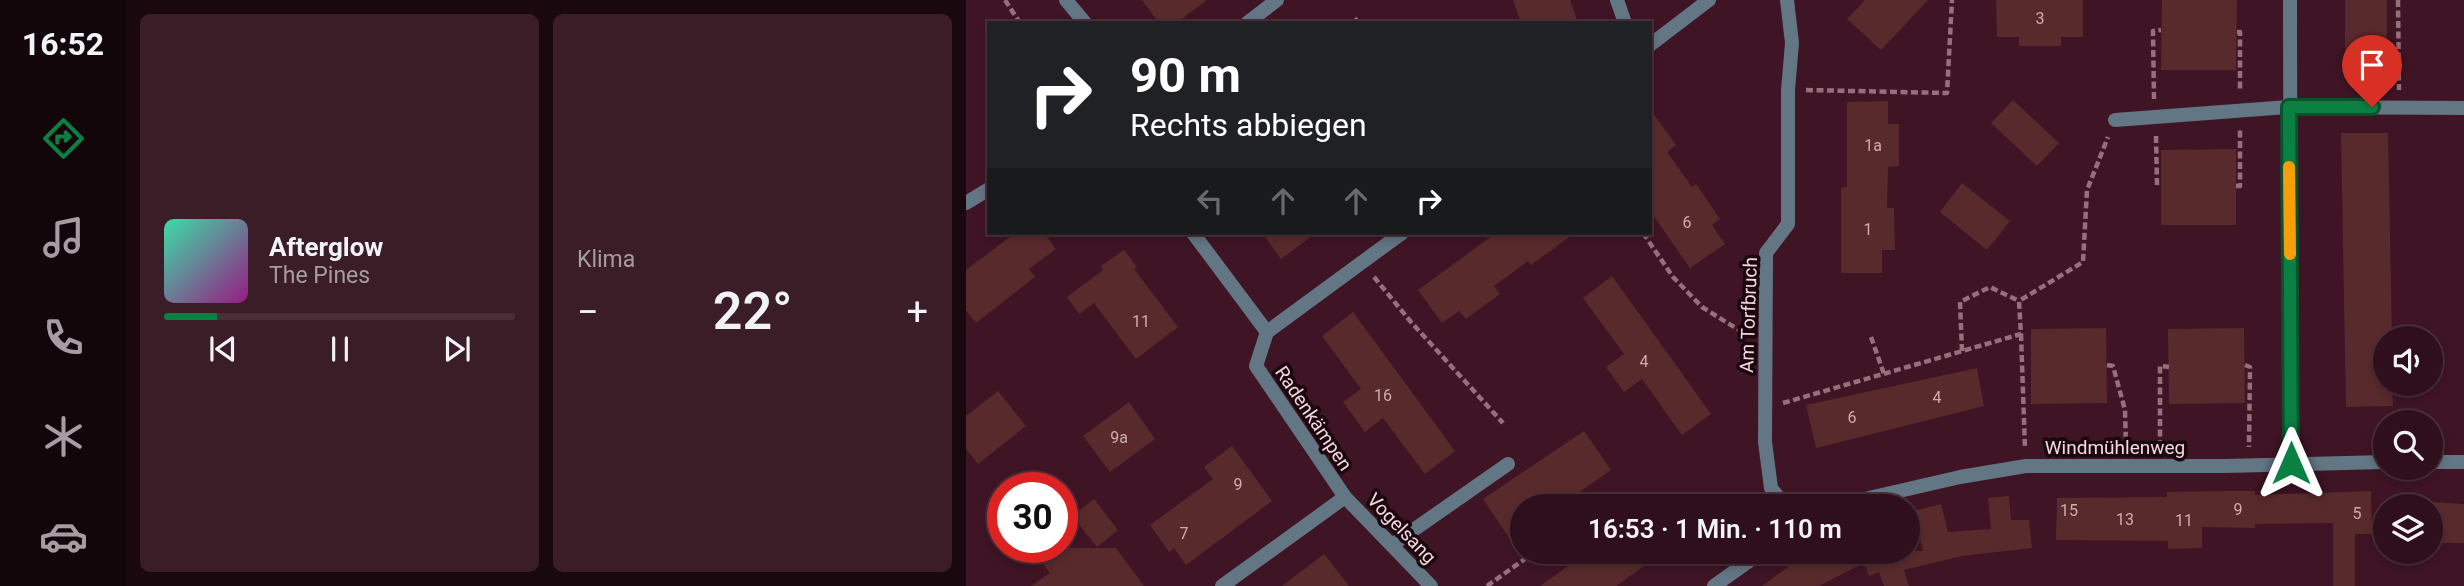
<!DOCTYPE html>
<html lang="de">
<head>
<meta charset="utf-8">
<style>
  :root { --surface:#2f0f1b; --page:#3b1d28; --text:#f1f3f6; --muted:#a79ca3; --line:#4a2f3a; --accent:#0b8043 }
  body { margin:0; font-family:Roboto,sans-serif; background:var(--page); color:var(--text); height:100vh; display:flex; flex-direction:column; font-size:26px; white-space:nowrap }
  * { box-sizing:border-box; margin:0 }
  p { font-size:23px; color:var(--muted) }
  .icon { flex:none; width:38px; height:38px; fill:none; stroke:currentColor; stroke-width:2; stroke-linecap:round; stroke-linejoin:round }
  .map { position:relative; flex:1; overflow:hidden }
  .panel { display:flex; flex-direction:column; gap:14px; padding:14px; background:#1a080f; width:840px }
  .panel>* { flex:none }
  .hud { position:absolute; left:21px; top:21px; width:665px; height:214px; border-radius:0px; box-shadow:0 4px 10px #0003,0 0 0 2px var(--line); background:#202124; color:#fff; overflow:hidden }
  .tools { position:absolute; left:1407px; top:326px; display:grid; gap:14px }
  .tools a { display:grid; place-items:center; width:70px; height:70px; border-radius:50%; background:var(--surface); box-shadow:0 4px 10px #0003,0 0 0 2px var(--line); font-size:35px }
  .speed { position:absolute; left:21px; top:472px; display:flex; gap:14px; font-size:35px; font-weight:700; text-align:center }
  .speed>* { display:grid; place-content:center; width:91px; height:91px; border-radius:50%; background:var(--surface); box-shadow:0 4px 10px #0003,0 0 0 2px var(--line); line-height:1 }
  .speed .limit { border:10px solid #d22; background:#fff; color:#111 }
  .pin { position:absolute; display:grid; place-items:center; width:60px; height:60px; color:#fff; margin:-72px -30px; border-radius:50% 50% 50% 0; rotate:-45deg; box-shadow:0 0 7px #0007 }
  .pin .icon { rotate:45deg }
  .me { position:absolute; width:77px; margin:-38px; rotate:0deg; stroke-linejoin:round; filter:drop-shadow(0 0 5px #0008) }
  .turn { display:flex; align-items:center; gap:24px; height:147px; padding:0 28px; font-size:32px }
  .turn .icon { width:91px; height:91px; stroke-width:2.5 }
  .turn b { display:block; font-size:49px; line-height:60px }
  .lanes { display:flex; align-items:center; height:66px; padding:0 28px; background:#0003; justify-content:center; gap:35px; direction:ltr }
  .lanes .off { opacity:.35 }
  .big { font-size:52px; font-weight:600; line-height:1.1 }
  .panel .tile { flex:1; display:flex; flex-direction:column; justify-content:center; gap:10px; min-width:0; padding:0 24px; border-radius:10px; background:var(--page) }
  .song { display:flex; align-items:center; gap:21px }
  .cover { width:84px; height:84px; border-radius:10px; background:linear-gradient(135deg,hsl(160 70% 55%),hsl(310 70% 35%)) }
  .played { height:7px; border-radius:4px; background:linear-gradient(90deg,var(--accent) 15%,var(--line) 15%) }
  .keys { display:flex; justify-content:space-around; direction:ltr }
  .heat { display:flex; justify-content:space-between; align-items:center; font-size:38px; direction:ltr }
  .panel .tiles { flex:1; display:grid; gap:14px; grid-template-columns:repeat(2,1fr) }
  .trip { position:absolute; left:544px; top:494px; width:410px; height:70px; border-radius:35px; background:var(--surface); box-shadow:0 4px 10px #0003,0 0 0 2px var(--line); font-weight:600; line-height:70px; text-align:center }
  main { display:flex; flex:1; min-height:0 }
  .menu { display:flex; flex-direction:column; width:126px; justify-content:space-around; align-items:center; background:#13060b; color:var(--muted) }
  .menu .icon { width:49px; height:49px }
  .menu .on { color:var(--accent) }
  .menu b { font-size:32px; color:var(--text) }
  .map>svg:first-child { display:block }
  .building { fill:#592a2b }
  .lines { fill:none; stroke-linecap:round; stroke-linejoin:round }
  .path { stroke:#95707c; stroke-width:4.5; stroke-dasharray:7 3.5; stroke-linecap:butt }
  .lane { stroke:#637684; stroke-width:14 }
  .street { stroke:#637684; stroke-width:14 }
  .route-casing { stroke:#07532c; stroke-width:18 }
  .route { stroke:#0b8043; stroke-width:12 }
  .slow { stroke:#f59e0b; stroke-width:12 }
  .labels { text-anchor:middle; stroke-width:7; stroke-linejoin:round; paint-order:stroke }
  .number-label { font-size:16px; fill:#ceacb2 }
  .street-label { font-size:19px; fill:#f5d7df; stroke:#1a080e }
</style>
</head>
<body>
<main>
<nav class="menu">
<b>16:52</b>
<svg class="icon on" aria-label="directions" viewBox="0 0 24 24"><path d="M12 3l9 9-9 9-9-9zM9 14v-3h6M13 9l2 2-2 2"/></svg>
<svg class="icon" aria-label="music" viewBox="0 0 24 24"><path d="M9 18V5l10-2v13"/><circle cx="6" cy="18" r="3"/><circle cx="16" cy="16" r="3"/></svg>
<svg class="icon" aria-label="phone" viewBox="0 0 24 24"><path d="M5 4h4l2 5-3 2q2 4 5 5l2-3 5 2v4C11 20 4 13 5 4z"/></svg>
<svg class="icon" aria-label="climate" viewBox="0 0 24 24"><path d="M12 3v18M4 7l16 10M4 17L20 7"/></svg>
<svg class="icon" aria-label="car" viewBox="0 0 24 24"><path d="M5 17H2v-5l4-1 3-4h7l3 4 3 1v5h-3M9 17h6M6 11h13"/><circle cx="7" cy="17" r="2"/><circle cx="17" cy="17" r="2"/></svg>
</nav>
<section class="panel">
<div class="tiles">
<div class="tile">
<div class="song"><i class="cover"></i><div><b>Afterglow</b><p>The Pines</p></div></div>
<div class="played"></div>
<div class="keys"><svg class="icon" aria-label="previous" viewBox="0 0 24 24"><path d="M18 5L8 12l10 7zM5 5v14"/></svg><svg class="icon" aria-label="pause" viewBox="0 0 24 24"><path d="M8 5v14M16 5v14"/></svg><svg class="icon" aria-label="next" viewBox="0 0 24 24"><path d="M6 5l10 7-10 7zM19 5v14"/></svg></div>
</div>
<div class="tile"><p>Klima</p>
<div class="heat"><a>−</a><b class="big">22°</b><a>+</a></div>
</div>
</div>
</section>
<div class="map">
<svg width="1498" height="586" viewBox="0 0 1498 586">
  <rect width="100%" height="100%" fill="#3f1424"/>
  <g class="building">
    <polygon points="176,0 241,0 210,23 193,23"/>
    <polygon points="547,0 604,0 612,23 555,23"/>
    <polygon points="899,0 962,0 915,50 881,19"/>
    <polygon points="1030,0 1117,0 1117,37 1095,37 1095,46 1053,46 1053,37 1031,37"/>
    <polygon points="1196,0 1271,0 1270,70 1195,70"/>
    <rect x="1379" y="0" width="42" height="79"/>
    <polygon points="1047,100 1093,143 1071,166 1025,123"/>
    <polygon points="922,101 922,124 933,124 933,166 922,167 921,208 928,208 929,250 916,250 916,273 875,273 875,188 881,187 881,102"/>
    <polygon points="684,109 710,145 701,152 726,187 730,184 754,219 746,225 759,244 724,268 684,211"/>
    <polygon points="1375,133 1422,133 1426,338 1419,338 1419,383 1426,383 1427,406 1380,407"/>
    <polygon points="1270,149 1270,225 1195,225 1195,150"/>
    <polygon points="996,183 1044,221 1021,250 974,212"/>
    <polygon points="49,233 78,233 90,249 63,269 69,277 10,323 0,310 0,270"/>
    <polygon points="296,233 350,233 315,259"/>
    <polygon points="530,233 609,233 565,265 562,261 528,286 534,294 500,319 493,311 476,323 452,290"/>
    <polygon points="158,250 171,267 168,269 212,327 170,359 128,303 113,314 101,297 137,270 135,266"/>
    <polygon points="646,276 745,414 716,435 676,379 658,392 640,367 658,354 617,298"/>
    <polygon points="387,312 489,451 459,474 417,418 399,432 377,402 395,389 356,336"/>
    <polygon points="1140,328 1141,403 1065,404 1065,329"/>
    <polygon points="1278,328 1279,403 1203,404 1202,329"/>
    <polygon points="1011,368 1018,406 850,448 840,405"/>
    <polygon points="32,391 60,426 12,464 0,449 0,416"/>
    <polygon points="163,402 189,439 144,472 117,436"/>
    <polygon points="618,431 645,470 593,506 556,506 556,557 517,499"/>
    <polygon points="266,446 306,501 220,565 208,548 203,552 184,525 247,479 238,467"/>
    <polygon points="1258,491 1289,491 1289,495 1405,491 1406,534 1389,534 1389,586 1367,586 1367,523 1289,524 1289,528 1236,527 1236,548 1202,549 1202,541 1090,540 1091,498 1201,497 1201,492"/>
    <polygon points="1043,496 1045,520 1063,520 1066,548 996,556 938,570 943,586 918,586 913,572 903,576 898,563 853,586 796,586 826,564 819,551 957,551 948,511 975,504 982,532 1025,529 1022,498"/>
    <polygon points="128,499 152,530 131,547 106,516"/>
    <polygon points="1465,502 1498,504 1498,543 1465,543"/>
    <polygon points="82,548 150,548 178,586 65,586 84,573 71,556"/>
    <polygon points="623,551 699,551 650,586 574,586"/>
    <polygon points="358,554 383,586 316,586"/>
  </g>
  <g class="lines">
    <g class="path">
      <polyline points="39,0 54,23"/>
      <polyline points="1432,0 1433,90"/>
      <polyline points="389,18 392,23"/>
      <polyline points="1271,32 1274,32 1274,92"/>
      <polyline points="840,90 981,93 986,0"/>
      <polyline points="1188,99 1187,31 1195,30"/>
      <polyline points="1190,136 1191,185 1194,185"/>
      <polyline points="1270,186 1274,186 1274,128"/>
      <polyline points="677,233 707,277 736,307 781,335"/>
      <polyline points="408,277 445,322 537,423"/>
      <polyline points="1055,334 1059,449"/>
      <polyline points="905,337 918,374"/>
      <polyline points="996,351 994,302 1024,287 1053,301"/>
      <polyline points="1141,365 1147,366 1159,410 1160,448"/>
      <polyline points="1279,365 1284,367 1283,447"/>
      <polyline points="817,403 1055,334 1053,301 1117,262 1121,190 1142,137"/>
      <polyline points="1194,447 1194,366 1203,367"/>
      <polyline points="634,506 647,496"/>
      <polyline points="521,586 570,551"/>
    </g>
    <g class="lane">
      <polyline points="100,0 119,23"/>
      <polyline points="651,0 659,23"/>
      <polyline points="281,23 311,0"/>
      <polyline points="1149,120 1323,107 1498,108"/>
      <polyline points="1435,416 1435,422"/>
      <polyline points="426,545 542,464"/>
    </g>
    <g class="street">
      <polyline points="1324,0 1325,463"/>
      <polyline points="684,45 743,0"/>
      <polyline points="0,203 23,189"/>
      <polyline points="227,233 301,332 290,366 379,497 465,586"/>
      <polyline points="301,332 436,233"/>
      <polyline points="1465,462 1498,462"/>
      <polyline points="819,506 805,488 799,442 800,253 822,224 822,90 826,43 821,0"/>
      <polyline points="883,506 903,498 994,477 1060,466 1258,466 1419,462"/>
      <polyline points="256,586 379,497"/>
      <polyline points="748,586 797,551"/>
    </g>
  </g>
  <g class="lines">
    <g class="route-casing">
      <polyline id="route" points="1325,463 1323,107 1406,107"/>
    </g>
    <use href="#route" class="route"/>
    <polyline class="slow" points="1323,167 1324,254"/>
  </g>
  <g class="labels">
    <g class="number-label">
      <text x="1074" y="24">3</text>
      <text x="907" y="151">1a</text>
      <text x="721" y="228">6</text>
      <text x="902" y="235">1</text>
      <text x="175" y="327">11</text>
      <text x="678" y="367">4</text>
      <text x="417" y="401">16</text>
      <text x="971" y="403">4</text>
      <text x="886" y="423">6</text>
      <text x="153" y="443">9a</text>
      <text x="272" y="490">9</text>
      <text x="1272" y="515">9</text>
      <text x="1103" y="516">15</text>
      <text x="1391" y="519">5</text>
      <text x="1159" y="525">13</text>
      <text x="1218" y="526">11</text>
      <text x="218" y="539">7</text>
    </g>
    <g class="street-label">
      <text transform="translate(782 315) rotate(-88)" y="7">Am Torfbruch</text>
      <text transform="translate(348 418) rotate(56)" y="7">Radenkämpen</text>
      <text x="1149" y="454">Windmühlenweg</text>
      <text transform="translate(436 528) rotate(46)" y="7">Vogelsang</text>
    </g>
  </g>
</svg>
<div class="tools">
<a><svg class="icon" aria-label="sound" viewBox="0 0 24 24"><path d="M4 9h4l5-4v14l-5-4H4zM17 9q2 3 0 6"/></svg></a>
<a><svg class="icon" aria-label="search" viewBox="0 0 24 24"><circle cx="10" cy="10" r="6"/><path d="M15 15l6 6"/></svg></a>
<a><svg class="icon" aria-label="layers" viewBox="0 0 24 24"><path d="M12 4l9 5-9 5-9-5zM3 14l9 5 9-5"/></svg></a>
</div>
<div class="speed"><div class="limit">30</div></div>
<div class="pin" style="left:1406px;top:107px;background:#d93025"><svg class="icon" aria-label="arrive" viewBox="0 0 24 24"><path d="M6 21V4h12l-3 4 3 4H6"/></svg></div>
<svg class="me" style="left:1325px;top:463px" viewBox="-20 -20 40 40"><path d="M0-17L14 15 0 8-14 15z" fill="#0b8043" stroke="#fff" stroke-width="4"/></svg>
<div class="trip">16:53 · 1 Min. · 110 m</div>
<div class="hud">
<div class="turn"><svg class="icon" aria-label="right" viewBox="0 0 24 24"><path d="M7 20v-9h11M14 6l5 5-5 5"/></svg><div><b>90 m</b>Rechts abbiegen</div></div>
<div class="lanes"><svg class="icon off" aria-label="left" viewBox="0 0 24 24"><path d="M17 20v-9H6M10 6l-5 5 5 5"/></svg><svg class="icon off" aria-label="ahead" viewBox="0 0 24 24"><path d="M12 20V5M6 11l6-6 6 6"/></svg><svg class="icon off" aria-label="ahead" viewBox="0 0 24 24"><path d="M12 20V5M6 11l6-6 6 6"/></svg><svg class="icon" aria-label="right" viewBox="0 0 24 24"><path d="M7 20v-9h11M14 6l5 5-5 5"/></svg></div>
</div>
</div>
</main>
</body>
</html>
